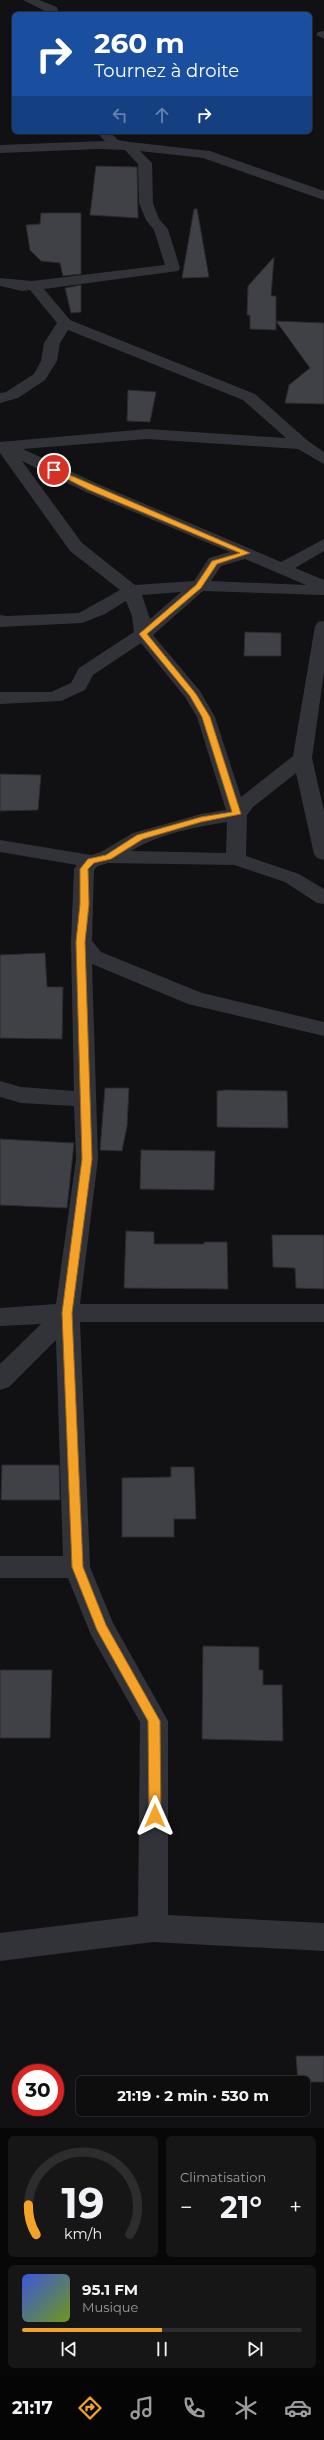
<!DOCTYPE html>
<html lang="fr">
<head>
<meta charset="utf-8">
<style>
  :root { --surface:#0d0d0e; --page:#161617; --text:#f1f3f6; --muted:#9a9c9e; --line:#2d2d2e; --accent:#f4a228 }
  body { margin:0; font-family:Montserrat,sans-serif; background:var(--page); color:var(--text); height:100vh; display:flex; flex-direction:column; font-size:15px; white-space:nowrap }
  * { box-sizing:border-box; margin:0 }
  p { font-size:13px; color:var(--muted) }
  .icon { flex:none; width:22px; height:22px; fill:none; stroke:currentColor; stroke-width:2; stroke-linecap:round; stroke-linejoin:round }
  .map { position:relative; height:2128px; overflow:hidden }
  .details { display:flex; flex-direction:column; gap:8px; padding:8px; background:#070708; flex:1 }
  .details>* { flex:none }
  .guide { position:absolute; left:12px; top:12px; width:300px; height:122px; border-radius:6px; box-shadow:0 1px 3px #0004,0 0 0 1px var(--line); background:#1a4fa0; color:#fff; overflow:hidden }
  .speed { position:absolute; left:12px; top:2064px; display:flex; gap:8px; font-size:20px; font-weight:700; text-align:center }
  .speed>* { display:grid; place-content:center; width:52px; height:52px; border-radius:50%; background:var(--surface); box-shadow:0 1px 3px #0004,0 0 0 1px var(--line); line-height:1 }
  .speed .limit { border:6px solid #d22; background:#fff; color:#111 }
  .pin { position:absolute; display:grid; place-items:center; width:34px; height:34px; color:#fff; margin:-17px; border:2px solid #fff; border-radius:50%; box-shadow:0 1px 4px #0007 }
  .me { position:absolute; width:44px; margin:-22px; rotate:0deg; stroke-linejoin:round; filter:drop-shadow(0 0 3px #0008) }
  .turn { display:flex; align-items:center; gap:14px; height:84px; padding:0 16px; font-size:18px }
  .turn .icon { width:52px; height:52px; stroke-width:2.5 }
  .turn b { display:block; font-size:28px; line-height:34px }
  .lanes { display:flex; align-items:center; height:38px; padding:0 16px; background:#0003; justify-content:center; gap:20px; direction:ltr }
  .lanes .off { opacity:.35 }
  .big { font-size:30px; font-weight:700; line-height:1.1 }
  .details .widget { flex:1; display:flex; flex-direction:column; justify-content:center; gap:6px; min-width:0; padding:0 14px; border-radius:6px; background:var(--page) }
  .details .dial { align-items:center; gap:0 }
  .dial svg { height:104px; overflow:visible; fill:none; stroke:var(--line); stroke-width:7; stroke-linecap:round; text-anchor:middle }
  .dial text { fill:var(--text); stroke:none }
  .song { display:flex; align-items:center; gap:12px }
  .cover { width:48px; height:48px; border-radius:6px; background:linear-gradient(135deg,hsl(230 70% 55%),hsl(80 70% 35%)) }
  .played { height:4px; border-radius:2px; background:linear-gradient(90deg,var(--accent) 50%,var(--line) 50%) }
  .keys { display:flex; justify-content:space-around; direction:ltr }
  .heat { display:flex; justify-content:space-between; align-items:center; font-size:22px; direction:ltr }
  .details .tiles { flex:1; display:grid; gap:8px; grid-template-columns:1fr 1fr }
  .widget:last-child { grid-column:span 2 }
  .trip { position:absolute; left:76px; top:2076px; width:234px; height:40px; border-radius:6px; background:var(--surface); box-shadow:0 1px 3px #0004,0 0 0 1px var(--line); font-weight:700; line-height:40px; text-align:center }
  .tabs { display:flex; height:64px; justify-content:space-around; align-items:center; background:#050506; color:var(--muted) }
  .tabs .icon { width:28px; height:28px }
  .tabs .on { color:var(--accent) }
  .tabs b { font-size:18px; color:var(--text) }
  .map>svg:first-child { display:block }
  .building { fill:#404146; stroke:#2b2b2f }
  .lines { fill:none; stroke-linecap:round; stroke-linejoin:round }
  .minor { fill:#323338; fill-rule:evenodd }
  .route { fill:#f4a228; stroke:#9f691a }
</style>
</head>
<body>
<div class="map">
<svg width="324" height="2128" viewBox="0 0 324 2128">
  <rect width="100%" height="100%" fill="#111113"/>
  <g class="building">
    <polygon points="96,166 137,167 138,218 90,215"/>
    <polygon points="194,209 197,209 209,277 182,278"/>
    <polygon points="41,213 81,213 81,274 63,276 60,263 41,261 30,250 26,225 40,224"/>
    <polygon points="274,257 271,296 276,296 276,330 250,329 250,315 247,315 248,286"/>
    <polygon points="81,285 81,312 71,313 65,288"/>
    <polygon points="276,321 324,323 324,404 285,403 289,385 310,368"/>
    <polygon points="128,390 156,392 150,422 127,421"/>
    <polygon points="245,632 281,633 281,656 244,656"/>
    <polygon points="0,774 41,775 38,810 0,811"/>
    <polygon points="45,953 47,987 63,987 62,1039 0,1038 0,955"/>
    <polygon points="105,1088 129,1088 127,1126 122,1151 100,1150"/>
    <polygon points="226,1090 287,1091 288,1128 217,1127 217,1091"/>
    <polygon points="0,1139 74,1143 67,1208 0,1205"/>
    <polygon points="141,1150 215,1151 214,1190 140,1189"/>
    <polygon points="126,1231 154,1232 154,1244 204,1244 204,1242 227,1242 228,1289 124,1288"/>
    <polygon points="272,1235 324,1235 324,1289 296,1288 295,1268 273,1267"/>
    <polygon points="2,1465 59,1465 60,1500 1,1500"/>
    <polygon points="171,1467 194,1467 196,1519 174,1519 174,1537 122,1537 122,1478 171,1477"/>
    <polygon points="203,1646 259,1647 259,1670 263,1670 263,1685 282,1685 283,1741 202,1739"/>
    <polygon points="0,1670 52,1670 50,1738 0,1738"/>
    <polygon points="296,2056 324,2056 324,2082 298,2082"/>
  </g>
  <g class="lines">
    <g class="minor">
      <polygon points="23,0 39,0 57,7 59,14 47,14 47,12"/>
      <polygon points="324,31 324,39 316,35 318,32"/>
      <path d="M96 132H110L118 140 130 142 210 151 324 191V200L203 158 140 151 152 163 153 203 159 219 168 229 180 268 178 271 44 289 70 320 255 394 308 441 324 452V464L298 449 147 439 23 449 98 484 281 562 324 539V551L295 568 324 580V595L203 591 153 635 200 691 215 717 241 797 293 756 315 626 318 622 324 621V672L312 758 324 811V860L317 858 314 854 296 773 253 807 247 815 246 856 299 874 324 889V904L317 903 285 882 234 865 108 863 98 866 94 870 92 941 101 952 202 993 324 1022V1036L188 1004 92 964 98 1159 80 1304H324V1322H80L90 1567 113 1623 168 1721V1915L324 1923V1951L153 1942 0 1961V1933L138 1916 140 1722 91 1635 68 1578H0V1556H63L56 1340 9 1387 0 1390V1364L41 1324 0 1326V1308L56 1304 76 1159 74 1106 21 1103 0 1097V1081L21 1087 74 1091 71 942 74 869 77 865 0 852V840L91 855 101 852 133 833 201 814 226 810 197 717 185 697 141 643 93 675 85 690 61 701 0 704V692H51L71 683 79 668 134 632 132 616 126 601 105 614 82 623 0 627V615L7 616 79 613 120 590 70 551 0 453V442L147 429 286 438 243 400 68 330 60 343 57 361 45 380 18 398 0 403V393L6 392 34 374 41 361 44 343 57 323 30 290 22 291 0 286V278L32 281 165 265 154 230 146 220 139 203 138 164 125 150 99 149 0 153V145L105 141ZM22 461 86 492 230 552 209 558 194 581 135 585 82 543ZM245 559 306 585 211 581 221 566ZM181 592 150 619 142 595ZM227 822 226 853 131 851C159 834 195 827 227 822Z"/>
    </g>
  </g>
  <polygon class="route" points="51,469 56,469 250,553 217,564 201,588 147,634 196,694 210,717 241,814 201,822 143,839 111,859 94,863 88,869 89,904 85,942 92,1159 72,1313 83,1567 106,1625 160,1721 161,1816 155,1822 149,1816 148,1721 97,1630 72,1567 62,1313 82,1159 76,942 80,904 80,869 88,859 106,855 137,835 201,817 232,812 202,717 190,696 139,634 196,585 212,561 240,553 89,490 51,471"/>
</svg>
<div class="speed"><div class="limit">30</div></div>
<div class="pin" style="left:54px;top:470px;background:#d93025"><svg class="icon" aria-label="arrive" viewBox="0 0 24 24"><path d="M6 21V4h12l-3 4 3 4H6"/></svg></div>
<svg class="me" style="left:155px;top:1816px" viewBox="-20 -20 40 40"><path d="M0-17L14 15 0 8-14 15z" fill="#f4a228" stroke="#fff" stroke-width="4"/></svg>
<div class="trip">21:19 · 2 min · 530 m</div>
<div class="guide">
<div class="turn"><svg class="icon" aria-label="right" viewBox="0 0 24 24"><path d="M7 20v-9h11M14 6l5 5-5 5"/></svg><div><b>260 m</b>Tournez à droite</div></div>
<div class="lanes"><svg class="icon off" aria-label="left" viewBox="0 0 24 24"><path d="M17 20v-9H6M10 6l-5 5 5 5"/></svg><svg class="icon off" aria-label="ahead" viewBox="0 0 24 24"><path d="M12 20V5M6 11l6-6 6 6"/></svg><svg class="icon" aria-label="right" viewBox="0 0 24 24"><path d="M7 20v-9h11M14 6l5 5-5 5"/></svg></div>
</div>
</div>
<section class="details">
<div class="tiles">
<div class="widget dial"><svg viewBox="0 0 100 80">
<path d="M14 69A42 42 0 1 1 86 69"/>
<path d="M14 69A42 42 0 0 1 8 46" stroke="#f4a228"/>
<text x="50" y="56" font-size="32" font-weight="700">19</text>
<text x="50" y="72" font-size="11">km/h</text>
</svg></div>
<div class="widget"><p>Climatisation</p>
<div class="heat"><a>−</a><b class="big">21°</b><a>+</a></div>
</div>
<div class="widget">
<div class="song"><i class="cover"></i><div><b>95.1 FM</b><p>Musique</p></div></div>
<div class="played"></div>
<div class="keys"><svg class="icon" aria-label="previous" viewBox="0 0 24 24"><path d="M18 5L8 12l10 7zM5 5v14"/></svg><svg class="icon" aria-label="pause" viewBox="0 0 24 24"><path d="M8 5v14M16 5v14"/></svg><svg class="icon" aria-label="next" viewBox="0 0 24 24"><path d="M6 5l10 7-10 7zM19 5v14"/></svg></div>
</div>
</div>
</section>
<nav class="tabs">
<b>21:17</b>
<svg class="icon on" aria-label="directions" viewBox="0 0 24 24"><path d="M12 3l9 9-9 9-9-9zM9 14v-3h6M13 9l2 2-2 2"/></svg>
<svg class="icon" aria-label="music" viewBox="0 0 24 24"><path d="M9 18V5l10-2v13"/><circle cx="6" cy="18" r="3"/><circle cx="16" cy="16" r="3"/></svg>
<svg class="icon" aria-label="phone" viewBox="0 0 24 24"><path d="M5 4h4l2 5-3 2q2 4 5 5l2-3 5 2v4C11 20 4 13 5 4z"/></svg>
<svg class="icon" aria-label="climate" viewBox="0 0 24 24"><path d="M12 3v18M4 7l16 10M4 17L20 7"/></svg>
<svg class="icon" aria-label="car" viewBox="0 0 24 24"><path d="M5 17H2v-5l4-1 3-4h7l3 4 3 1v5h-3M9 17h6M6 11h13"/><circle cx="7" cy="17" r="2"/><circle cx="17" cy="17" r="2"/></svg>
</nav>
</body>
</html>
